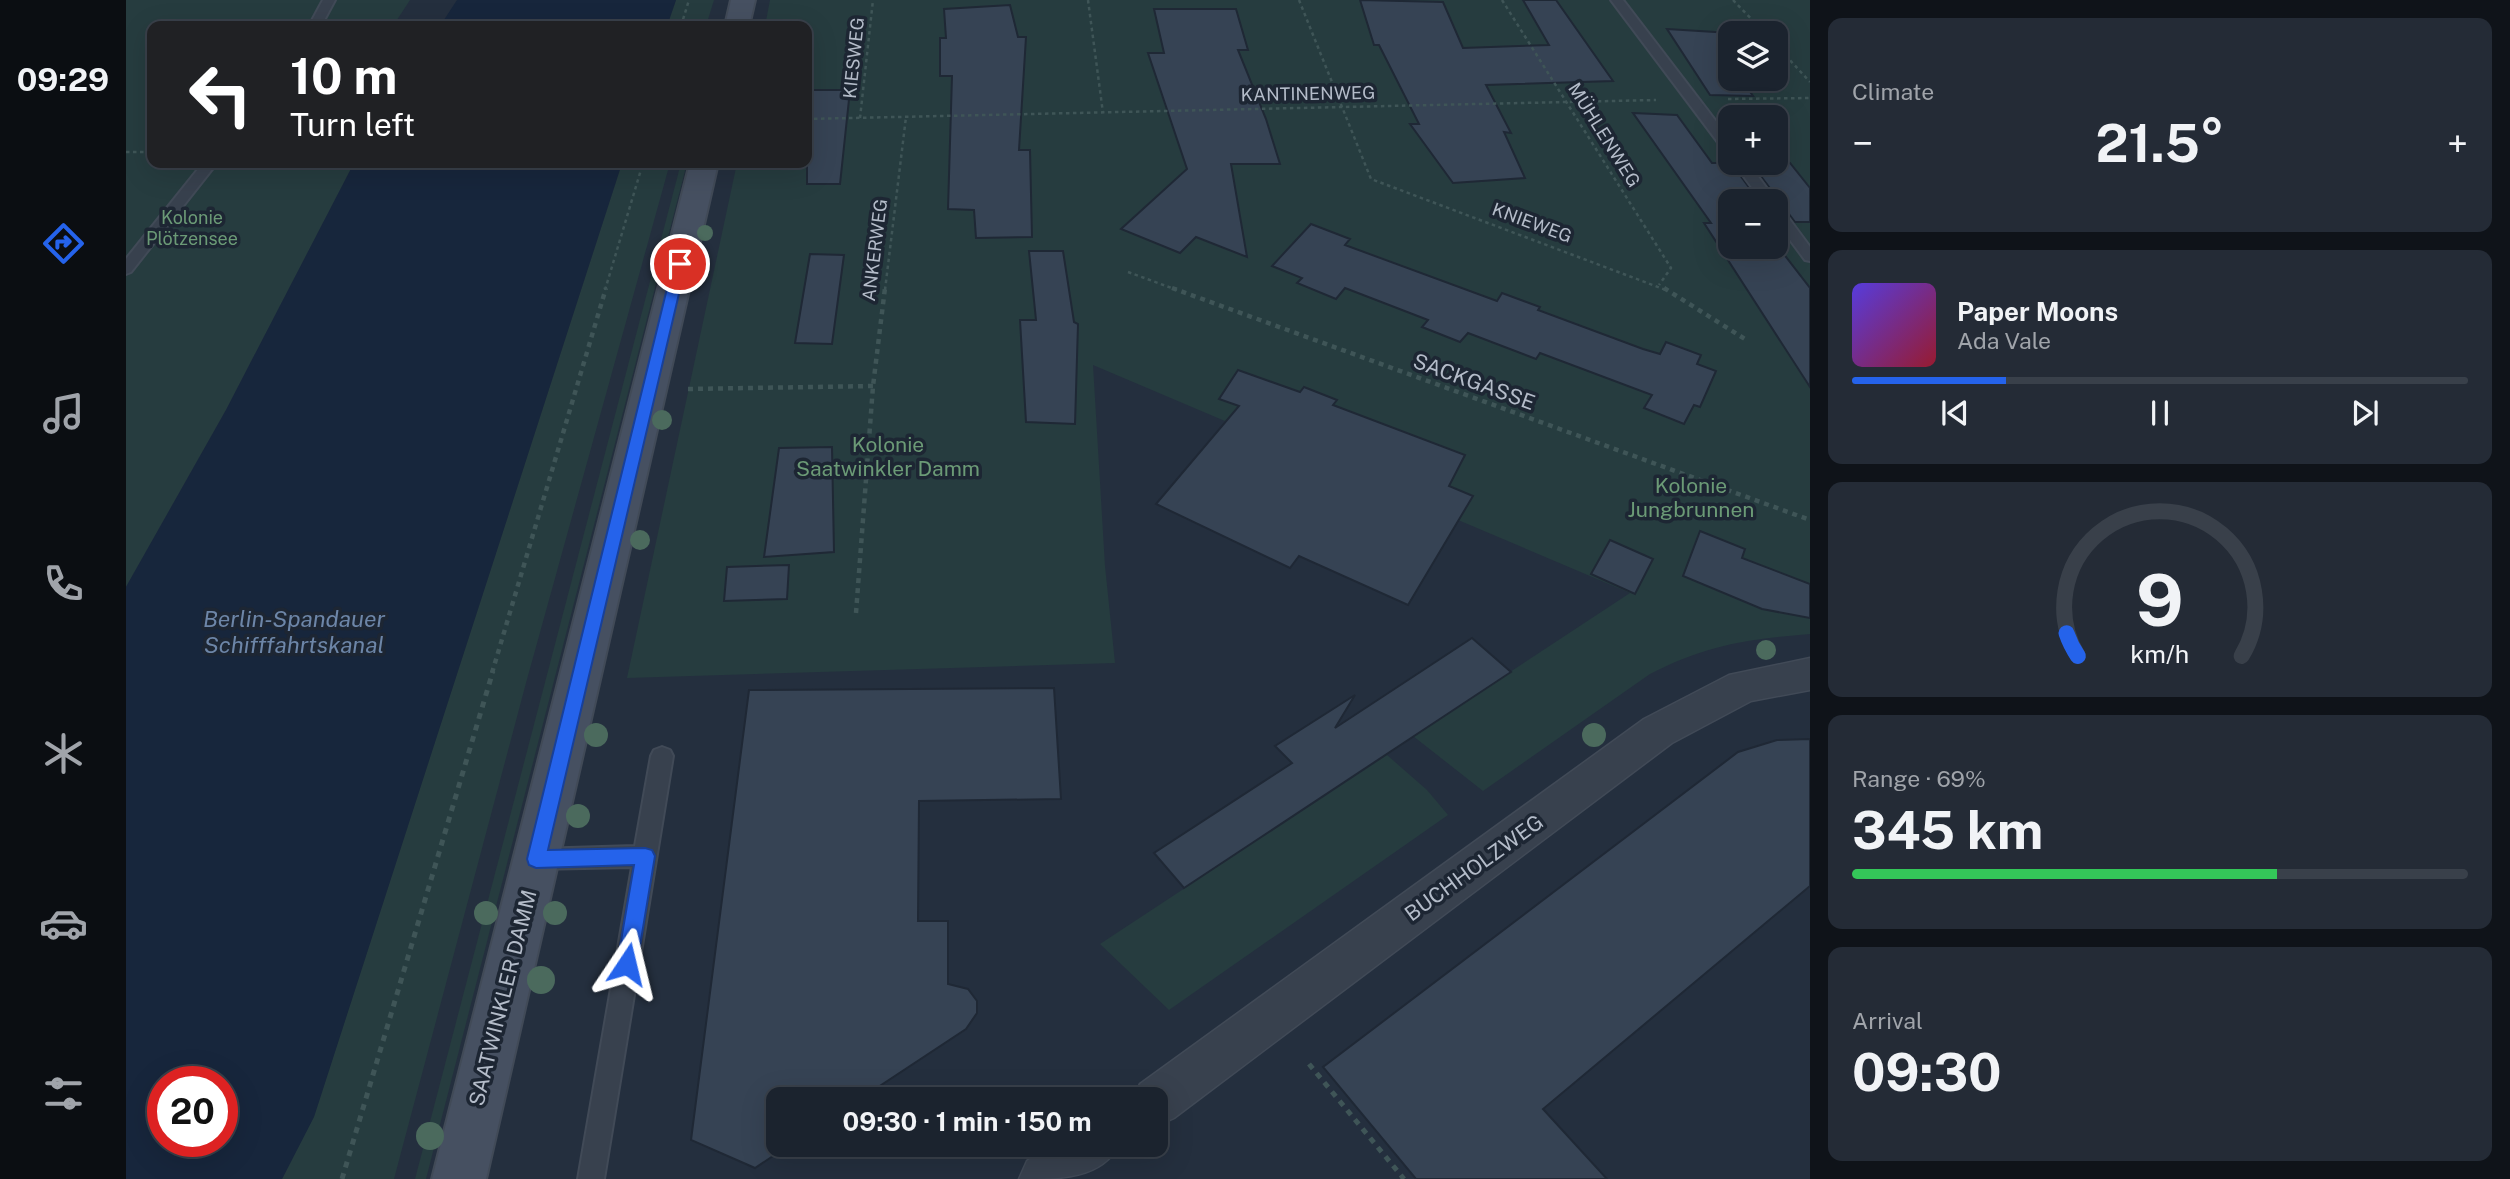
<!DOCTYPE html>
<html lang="en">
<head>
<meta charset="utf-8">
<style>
  :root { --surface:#1b232e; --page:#242b36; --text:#f1f3f6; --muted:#a0a4aa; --line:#39404a; --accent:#2563eb }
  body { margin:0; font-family:"Public Sans",sans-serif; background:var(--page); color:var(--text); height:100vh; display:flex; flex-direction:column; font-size:26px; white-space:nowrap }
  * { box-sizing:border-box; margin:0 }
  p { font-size:23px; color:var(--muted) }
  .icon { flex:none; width:38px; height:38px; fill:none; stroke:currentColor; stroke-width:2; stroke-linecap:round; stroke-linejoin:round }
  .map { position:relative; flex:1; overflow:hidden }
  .drawer { display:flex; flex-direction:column; gap:18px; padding:18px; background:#0f1319; width:700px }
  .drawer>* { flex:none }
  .banner { position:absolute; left:21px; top:21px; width:665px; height:147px; border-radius:14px; box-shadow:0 7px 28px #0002,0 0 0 2px var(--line); background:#202124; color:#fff; overflow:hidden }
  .buttons { position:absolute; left:1592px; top:21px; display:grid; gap:14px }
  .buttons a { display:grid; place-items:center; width:70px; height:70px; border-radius:14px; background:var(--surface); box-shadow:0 7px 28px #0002,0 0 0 2px var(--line); font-size:35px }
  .speed { position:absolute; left:21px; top:1066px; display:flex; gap:14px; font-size:35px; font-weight:700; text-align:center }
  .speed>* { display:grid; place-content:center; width:91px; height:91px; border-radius:50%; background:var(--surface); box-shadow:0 7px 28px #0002,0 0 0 2px var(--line); line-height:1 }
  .speed .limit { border:10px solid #d22; background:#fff; color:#111 }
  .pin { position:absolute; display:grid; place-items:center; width:60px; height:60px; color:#fff; margin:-30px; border:4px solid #fff; border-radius:50%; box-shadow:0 2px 7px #0007 }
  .me { position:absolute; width:77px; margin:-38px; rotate:10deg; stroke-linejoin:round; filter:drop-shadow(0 0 5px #0008) }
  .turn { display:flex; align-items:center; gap:24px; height:147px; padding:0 28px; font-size:32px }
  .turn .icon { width:91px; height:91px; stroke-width:2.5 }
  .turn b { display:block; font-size:49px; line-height:60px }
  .big { font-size:52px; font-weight:700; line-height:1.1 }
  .drawer .widget { flex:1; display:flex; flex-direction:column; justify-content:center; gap:10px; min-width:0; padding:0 24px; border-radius:14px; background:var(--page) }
  .drawer .dial { align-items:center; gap:0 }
  .dial svg { height:182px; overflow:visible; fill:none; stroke:var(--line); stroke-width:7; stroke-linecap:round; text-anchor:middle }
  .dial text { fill:var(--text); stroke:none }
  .song { display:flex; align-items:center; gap:21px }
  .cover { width:84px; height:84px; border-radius:10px; background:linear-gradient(135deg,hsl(250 70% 55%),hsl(350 70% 35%)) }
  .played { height:7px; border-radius:4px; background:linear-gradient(90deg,var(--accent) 25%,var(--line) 25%) }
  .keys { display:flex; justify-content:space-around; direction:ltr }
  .heat { display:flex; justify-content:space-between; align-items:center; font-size:38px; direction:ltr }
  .charge { height:10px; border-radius:5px; background:linear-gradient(90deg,#34c759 69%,var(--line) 0) }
  .trip { position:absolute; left:640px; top:1087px; width:402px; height:70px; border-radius:14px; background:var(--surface); box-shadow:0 7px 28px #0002,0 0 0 2px var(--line); font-weight:700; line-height:70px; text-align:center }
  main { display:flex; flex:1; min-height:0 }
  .dock { display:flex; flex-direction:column; width:126px; justify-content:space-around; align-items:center; background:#0b0e12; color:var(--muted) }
  .dock .icon { width:49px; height:49px }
  .dock .on { color:var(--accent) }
  .dock b { font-size:32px; color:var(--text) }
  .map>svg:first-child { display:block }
  .green { fill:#263c3f; fill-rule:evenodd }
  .water { fill:#17263c; fill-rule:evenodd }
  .building { fill:#364354; stroke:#1f2835; stroke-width:2 }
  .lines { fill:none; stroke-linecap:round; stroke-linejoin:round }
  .service-casing { stroke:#414a57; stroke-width:4 }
  .minor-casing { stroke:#414a57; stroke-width:3 }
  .secondary-casing { stroke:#414a57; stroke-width:4 }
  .path-far2 { stroke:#3f5557; stroke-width:2.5; stroke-dasharray:3.5 3.5; stroke-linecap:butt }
  .path-far1 { stroke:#3f5557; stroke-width:4.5; stroke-dasharray:5 5; stroke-linecap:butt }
  .path { stroke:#3f5557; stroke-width:5; stroke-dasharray:6 6; stroke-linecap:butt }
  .service { fill:#38414e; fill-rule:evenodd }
  .minor { fill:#38414e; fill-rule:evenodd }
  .secondary { fill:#465061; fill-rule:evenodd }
  .tree { fill:#4b6a5d }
  .route { fill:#2563eb; stroke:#184099; stroke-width:2 }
  .labels { text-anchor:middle; stroke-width:7; stroke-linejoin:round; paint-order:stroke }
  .far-street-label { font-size:18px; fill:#b4bcc9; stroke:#1d2633 }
  .far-park-label { font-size:18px; fill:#6b9a76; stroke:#1d2633 }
  .street-label { font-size:21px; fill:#b4bcc9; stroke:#1d2633 }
  .park-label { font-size:21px; fill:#6b9a76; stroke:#1d2633 }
  .water-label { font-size:23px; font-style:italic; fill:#6d86a8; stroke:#1d2633 }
</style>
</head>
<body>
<main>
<nav class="dock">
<b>09:29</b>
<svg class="icon on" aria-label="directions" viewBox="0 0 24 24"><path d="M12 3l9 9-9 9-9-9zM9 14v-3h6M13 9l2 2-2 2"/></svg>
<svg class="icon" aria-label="music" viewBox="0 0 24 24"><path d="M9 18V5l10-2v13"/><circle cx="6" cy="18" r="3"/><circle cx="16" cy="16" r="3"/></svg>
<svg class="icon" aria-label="phone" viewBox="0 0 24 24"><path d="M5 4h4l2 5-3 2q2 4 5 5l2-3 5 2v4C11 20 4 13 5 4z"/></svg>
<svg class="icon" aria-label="climate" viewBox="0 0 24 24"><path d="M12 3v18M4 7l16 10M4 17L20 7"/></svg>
<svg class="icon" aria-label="car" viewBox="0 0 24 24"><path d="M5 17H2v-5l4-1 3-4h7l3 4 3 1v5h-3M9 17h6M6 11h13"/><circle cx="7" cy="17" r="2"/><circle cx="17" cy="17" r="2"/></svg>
<svg class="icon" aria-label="filters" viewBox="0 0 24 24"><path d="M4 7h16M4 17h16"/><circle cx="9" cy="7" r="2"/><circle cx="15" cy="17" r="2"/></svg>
</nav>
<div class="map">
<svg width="1684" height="1179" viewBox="0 0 1684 1179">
  <rect width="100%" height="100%" fill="#242f3e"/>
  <g class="green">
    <polygon points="0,0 284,0 267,26 26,26 26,163 228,163 100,410 0,587"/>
    <polygon points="550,0 588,0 580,26 541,26"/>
    <path d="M644 0H1684V634C1622 639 1580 645 1524 674L1357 791 1287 736 1504 593 967 365 979 566 989 663 501 678 611 163H681V26H639ZM1605 33H1650V79H1605ZM1605 117H1650V163H1605ZM1605 201H1650V247H1605Z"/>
    <polygon points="496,163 544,163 400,683 268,1179 156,1179 188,1116"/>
    <polygon points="555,163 561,163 300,1179 289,1179"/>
    <polygon points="1261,755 1301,790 1322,815 1043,1010 974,944"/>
  </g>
  <g class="water">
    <polygon points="331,0 550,0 541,26 314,26"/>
    <path d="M228 163H496L188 1117 156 1179H0V587L100 410ZM37 1082H96V1141H37Z"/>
  </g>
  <g class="building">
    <polygon points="1234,0 1317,2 1337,48 1423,45 1397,0 1430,0 1487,81 1360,85 1385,133 1378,132 1399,178 1327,183 1284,124 1293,124 1253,45 1248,45"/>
    <polygon points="884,5 892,37 900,37 893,150 904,150 906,237 850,238 848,210 822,209 826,76 814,76 814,38 820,38 818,9"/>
    <polygon points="1028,9 1110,9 1122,50 1112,50 1140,119 1154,164 1105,164 1121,257 1070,237 1054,253 995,229 1061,169 1022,53 1038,53"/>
    <polygon points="1541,29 1605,33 1605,79 1615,79 1627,96 1584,95"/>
    <polygon points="681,90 724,90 714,184 681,184"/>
    <polygon points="1507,113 1551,115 1586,163 1605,163 1633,201 1605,201 1605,247 1650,247 1650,244 1684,288 1684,387 1578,223 1585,223"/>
    <polygon points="1625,163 1664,163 1684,188 1684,222 1669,222 1657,206 1650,204 1652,199"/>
    <polygon points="1185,224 1224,239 1219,245 1371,301 1376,293 1414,307 1412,310 1517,349 1534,354 1540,342 1575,355 1571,364 1590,371 1574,407 1568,405 1558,424 1518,408 1526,395 1414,353 1410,359 1342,333 1334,342 1296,327 1302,320 1219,288 1210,299 1171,283 1176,278 1146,266"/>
    <polygon points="903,251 937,251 948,322 952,324 949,424 900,422 894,320 910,320"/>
    <polygon points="684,254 718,255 706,344 669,343"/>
    <polygon points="1112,370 1174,392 1178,387 1211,400 1207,405 1339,455 1323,486 1347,496 1282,605 1173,556 1164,568 1030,504 1113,406 1093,399"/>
    <polygon points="706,447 708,552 638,557 653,448"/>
    <polygon points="1574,531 1619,549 1616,558 1684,584 1684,618 1636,609 1557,576"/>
    <polygon points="1484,540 1527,559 1509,594 1465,574"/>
    <polygon points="663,565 661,599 598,601 601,567"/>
    <polygon points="1346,638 1385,672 1058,888 1028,853 1166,763 1149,746 1229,695 1209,728"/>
    <polygon points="928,688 935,799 793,801 792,921 822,921 822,984 842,989 851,1001 851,1013 840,1029 734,1099 653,1099 653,1144 665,1144 629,1168 565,1140 623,690"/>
    <polygon points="1684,739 1684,886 1417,1109 1481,1179 1290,1179 1197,1067 1612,752 1651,740"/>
  </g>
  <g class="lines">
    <g class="service-casing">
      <g id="service">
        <polygon points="197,0 209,0 195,26 183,26"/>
        <polygon points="1485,0 1497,0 1605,141 1605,154 1600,153"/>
        <polygon points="77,163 91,163 5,272 0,274 0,259"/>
        <polygon points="1608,163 1622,163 1650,201 1636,201"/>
        <polygon points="1650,207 1655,208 1684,247 1684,261 1679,260 1650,221"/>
        <polygon points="536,747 544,750 547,756 478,1179 452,1179 506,867 410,869 402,866 399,859 402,852 410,849 509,846 525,756 528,750"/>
      </g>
    </g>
    <g class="minor-casing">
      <g id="minor">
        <polygon points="1684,658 1684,690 1625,701 1546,743 1048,1118 1031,1126 1031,1099 1007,1099 1014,1084 1518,719 1603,675"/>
        <path d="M924 1144H994C975 1179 935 1179 893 1179L901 1161Z"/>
      </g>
    </g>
    <g class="secondary-casing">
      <g id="secondary">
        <polygon points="605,0 629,0 623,26 599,26"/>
        <polygon points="564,163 592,163 360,1179 306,1179"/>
      </g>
    </g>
    <g class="path-far2">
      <polyline points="962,0 977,113"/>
      <polyline points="1173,0 1245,179 1540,290"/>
      <polyline points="1376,0 1545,268 1533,285"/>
      <polyline points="1607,0 1639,33"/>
      <polyline points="555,26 563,0"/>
      <polyline points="1650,45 1684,82"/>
      <polyline points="1602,99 1684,98"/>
      <polyline points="734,118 747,0"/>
      <polyline points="681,119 1530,100"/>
      <polyline points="0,152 26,152"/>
      <polyline points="1002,272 1051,290"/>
      <polyline points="479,290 517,163"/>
      <polyline points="759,290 780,117"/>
    </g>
    <g class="path-far1">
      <polyline points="1046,288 1684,520"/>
      <polyline points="1538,288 1622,341"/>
      <polyline points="562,389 747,386"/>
      <polyline points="730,613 747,386 759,288"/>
      <polyline points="366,673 480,288"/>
    </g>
    <g class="path">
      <polyline points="1183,1064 1278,1179"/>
      <polyline points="216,1179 367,671"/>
    </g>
    <use href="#service" class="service"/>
    <use href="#minor" class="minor"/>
    <use href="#secondary" class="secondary"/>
  </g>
  <g class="tree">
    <circle cx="579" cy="233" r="8"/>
    <circle cx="573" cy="272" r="8"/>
    <circle cx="536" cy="420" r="10"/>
    <circle cx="514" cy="540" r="10"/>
    <circle cx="1640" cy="650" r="10"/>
    <circle cx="470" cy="735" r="12"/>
    <circle cx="1468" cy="735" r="12"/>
    <circle cx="452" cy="816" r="12"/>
    <circle cx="360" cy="913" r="12"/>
    <circle cx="429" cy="913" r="12"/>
    <circle cx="415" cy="980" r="14"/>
    <circle cx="304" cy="1136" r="14"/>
  </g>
  <polygon class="route" points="554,260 560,264 422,850 519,848 526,850 529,856 511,964 508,971 501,973 494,971 491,964 508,865 410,868 403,865 401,859 547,264"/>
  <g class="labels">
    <g class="far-street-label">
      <text transform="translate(728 58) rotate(-84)" y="6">KIESWEG</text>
      <text transform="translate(1182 94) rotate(-1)" y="6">KANTINENWEG</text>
      <text transform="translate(1478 135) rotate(58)" y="6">MÜHLENWEG</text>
      <text transform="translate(1406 223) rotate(20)" y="6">KNIEWEG</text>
      <text transform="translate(749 250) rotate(-83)" y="6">ANKERWEG</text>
    </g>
    <g class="far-park-label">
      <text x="66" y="224">Kolonie<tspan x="66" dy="21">Plötzensee</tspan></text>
    </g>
    <g class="street-label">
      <text transform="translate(1348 382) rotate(20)" y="7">SACKGASSE</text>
      <text transform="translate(1348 868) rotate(-36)" y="7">BUCHHOLZWEG</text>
      <text transform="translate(377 998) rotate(-76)" y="7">SAATWINKLER DAMM</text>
    </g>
    <g class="park-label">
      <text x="762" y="452">Kolonie<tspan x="762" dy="24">Saatwinkler Damm</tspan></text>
      <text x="1565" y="493">Kolonie<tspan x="1565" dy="24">Jungbrunnen</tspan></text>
    </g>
    <g class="water-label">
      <text x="168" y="627">Berlin-Spandauer<tspan x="168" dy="26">Schifffahrtskanal</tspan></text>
    </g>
  </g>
</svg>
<div class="buttons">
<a><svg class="icon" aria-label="layers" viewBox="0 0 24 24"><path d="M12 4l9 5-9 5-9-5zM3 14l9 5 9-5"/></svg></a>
<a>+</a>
<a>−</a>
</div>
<div class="speed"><div class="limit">20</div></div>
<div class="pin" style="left:554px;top:264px;background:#d93025"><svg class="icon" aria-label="arrive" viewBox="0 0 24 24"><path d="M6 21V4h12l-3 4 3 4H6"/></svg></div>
<svg class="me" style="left:501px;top:964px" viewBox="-20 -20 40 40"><path d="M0-17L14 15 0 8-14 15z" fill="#2563eb" stroke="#fff" stroke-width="4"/></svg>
<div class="trip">09:30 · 1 min · 150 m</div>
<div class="banner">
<div class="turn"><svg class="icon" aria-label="left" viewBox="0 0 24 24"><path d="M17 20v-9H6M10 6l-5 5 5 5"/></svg><div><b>10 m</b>Turn left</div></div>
</div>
</div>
<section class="drawer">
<div class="widget"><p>Climate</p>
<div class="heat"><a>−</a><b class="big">21.5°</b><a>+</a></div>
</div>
<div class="widget">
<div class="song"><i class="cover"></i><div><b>Paper Moons</b><p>Ada Vale</p></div></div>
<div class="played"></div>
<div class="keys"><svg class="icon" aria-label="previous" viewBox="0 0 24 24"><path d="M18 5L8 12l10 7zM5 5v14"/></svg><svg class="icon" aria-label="pause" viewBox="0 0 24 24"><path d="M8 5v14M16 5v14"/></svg><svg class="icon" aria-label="next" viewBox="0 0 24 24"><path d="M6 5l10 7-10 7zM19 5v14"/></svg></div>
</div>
<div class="widget dial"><svg viewBox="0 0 100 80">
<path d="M14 69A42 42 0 1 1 86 69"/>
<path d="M14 69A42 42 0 0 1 9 59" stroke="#2563eb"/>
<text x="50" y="56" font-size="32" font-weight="700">9</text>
<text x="50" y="72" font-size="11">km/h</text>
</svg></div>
<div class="widget"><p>Range · 69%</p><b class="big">345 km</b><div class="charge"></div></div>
<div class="widget"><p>Arrival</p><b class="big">09:30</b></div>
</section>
</main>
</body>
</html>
